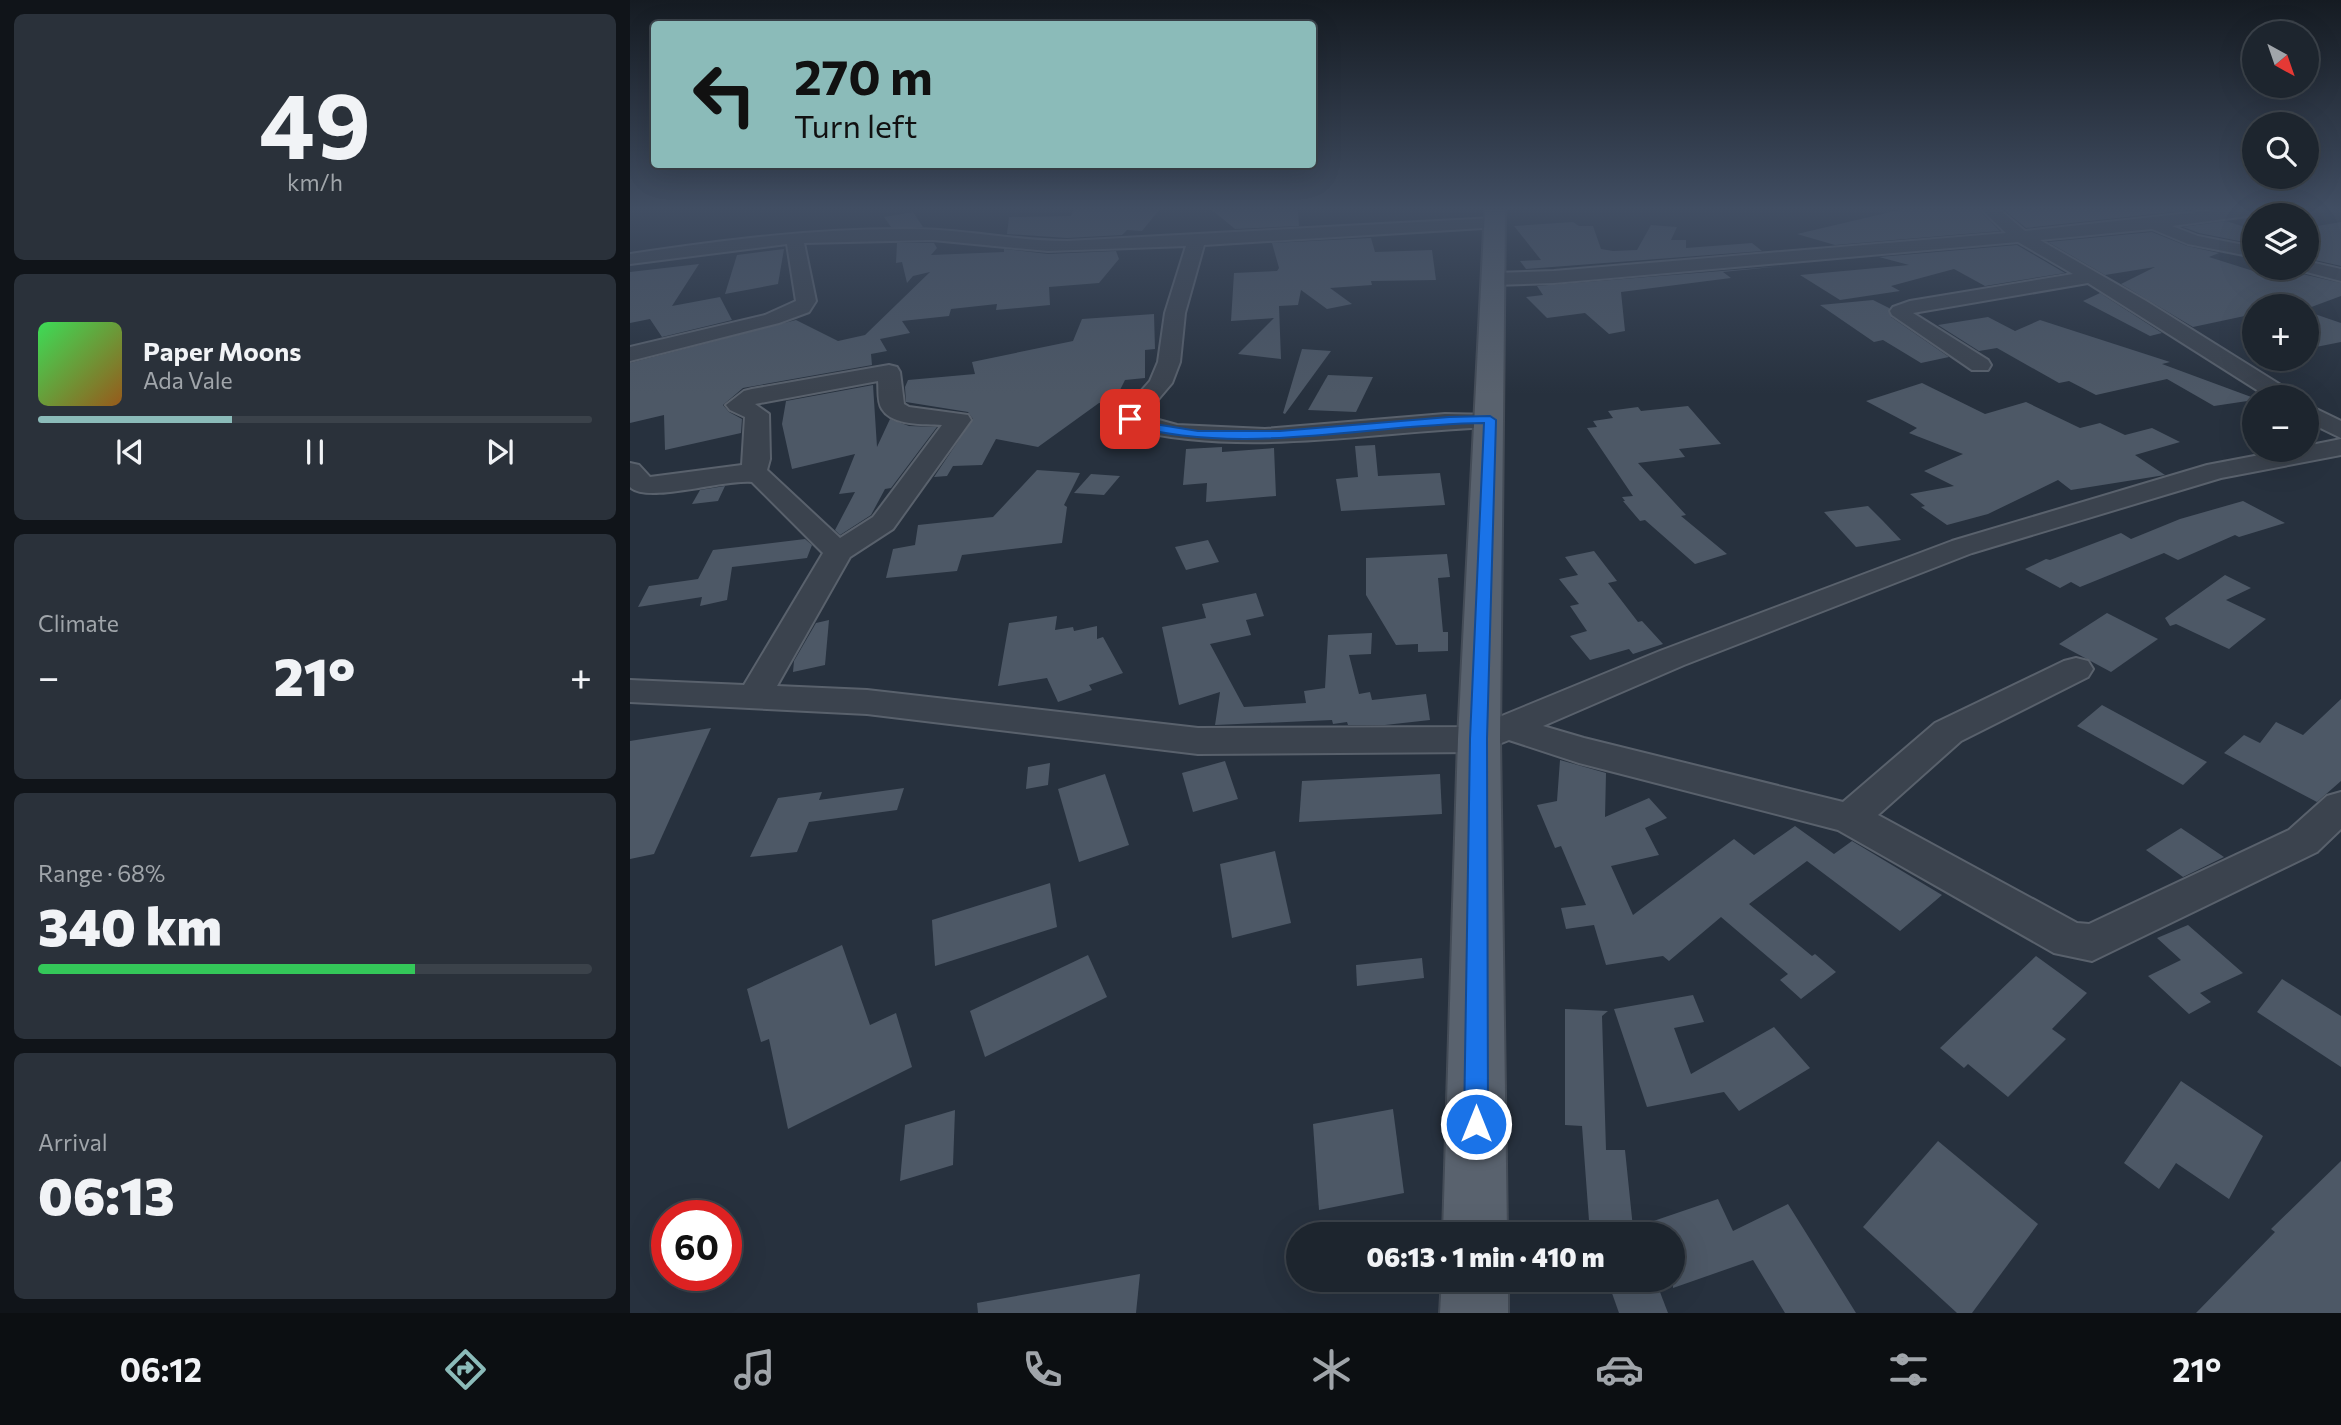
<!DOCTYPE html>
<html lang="en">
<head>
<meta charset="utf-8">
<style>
  :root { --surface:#1d252e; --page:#2a313a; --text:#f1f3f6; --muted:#a0a5aa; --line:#3b424a; --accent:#8bbbb9 }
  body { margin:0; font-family:Commissioner,sans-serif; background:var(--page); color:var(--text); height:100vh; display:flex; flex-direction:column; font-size:26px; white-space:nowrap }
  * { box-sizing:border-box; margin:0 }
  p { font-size:23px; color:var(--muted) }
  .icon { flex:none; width:38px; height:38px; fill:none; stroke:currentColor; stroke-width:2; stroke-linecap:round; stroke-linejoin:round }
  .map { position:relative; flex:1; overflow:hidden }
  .side { display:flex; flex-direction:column; gap:14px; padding:14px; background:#101419; width:630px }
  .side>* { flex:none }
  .hud { position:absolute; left:21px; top:21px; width:665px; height:147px; border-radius:7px; box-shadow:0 7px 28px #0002,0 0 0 2px var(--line); background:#8bbbb9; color:#111; overflow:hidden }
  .needle { width:46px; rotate:140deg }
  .controls { position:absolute; left:1612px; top:21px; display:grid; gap:14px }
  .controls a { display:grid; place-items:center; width:77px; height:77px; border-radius:50%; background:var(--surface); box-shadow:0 7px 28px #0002,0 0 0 2px var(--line); font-size:35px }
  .speed { position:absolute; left:21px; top:1200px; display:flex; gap:14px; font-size:35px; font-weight:700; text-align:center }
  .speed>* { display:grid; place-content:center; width:91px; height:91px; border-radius:50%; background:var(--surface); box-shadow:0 7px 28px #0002,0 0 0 2px var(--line); line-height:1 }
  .speed .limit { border:10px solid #d22; background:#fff; color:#111 }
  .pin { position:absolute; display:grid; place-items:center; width:60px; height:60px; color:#fff; margin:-30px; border-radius:14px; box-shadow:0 4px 10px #0006 }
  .me { position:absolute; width:77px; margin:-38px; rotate:0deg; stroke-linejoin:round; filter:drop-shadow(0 0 5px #0008) }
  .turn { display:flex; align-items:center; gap:24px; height:147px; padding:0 28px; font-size:32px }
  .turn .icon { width:91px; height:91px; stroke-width:2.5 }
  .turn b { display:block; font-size:49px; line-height:60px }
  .big { font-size:52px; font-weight:800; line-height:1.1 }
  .side .card { flex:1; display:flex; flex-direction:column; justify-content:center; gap:10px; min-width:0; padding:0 24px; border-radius:10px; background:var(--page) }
  .side .dial { align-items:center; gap:0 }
  .dial b { font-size:91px; line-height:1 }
  .song { display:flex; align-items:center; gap:21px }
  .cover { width:84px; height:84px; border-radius:10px; background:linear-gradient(135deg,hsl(130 70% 55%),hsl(30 70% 35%)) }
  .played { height:7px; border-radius:4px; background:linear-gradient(90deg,var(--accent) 35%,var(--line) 35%) }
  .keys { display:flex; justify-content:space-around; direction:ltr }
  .heat { display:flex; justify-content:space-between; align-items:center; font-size:38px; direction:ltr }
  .charge { height:10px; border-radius:5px; background:linear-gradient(90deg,#34c759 68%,var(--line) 0) }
  .trip { position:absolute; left:656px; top:1222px; width:399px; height:70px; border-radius:35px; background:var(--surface); box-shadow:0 7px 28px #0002,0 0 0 2px var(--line); font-weight:800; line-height:70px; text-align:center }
  .tab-bar { display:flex; height:112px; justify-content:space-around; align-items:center; background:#0c0f12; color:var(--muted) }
  .tab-bar .icon { width:49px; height:49px }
  .tab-bar .current { color:var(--accent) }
  .tab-bar b { font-size:32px; color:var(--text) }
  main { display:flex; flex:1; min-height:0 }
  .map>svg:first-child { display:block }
  .building { fill:#4d5866 }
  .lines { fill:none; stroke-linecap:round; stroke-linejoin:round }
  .minor-casing { stroke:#59616c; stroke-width:4 }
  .major-casing { stroke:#444c57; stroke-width:4 }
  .minor { fill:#3b434e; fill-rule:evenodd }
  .major { fill:#59626e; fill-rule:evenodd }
  .route { fill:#1a73e8; stroke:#114b97; stroke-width:2 }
</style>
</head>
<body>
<main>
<section class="side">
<div class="card dial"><b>49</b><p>km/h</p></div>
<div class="card">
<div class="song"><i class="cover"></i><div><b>Paper Moons</b><p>Ada Vale</p></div></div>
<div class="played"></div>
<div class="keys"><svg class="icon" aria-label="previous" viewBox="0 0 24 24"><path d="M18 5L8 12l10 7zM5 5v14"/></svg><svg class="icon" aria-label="pause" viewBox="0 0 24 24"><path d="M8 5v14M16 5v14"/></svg><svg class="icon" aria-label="next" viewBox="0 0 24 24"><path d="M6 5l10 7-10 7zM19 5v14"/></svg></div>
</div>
<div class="card"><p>Climate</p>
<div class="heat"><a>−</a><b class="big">21°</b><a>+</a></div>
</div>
<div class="card"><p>Range · 68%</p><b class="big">340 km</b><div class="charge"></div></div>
<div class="card"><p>Arrival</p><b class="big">06:13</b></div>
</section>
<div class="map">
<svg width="1711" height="1313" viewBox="0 0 1711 1313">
  <rect width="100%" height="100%" fill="#27313e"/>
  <g class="building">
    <polygon points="443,210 529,210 512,231 497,230 492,235 437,238 377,234 379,217 441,216"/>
    <polygon points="582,210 668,210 669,226 605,229"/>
    <polygon points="1269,210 1349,210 1370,231 1205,245 1167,234"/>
    <polygon points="1374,210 1561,210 1396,228"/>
    <polygon points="283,212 293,227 261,227 254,217"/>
    <polygon points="1596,221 1624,230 1624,238 1614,242 1569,233 1553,227"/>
    <polygon points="943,222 949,226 963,226 971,249 983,251 1007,250 1021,225 1047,227 1041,240 1056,240 1056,248 1122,243 1132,251 896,269 890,261 911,260 884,226"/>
    <polygon points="1711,222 1711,266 1676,258 1691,250 1676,245 1676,228"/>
    <polygon points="1522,232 1557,246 1589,253 1579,257 1636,275 1653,268 1665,268 1668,273 1711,283 1711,296 1676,309 1676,306 1624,306 1624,314 1563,327 1491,284 1525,267 1475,275 1418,242"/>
    <polygon points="741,238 745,252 802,250 806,280 741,281 742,285 700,288 722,304 697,309 671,290 668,305 649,306 651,359 608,354 644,318 601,321 604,273 647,271 649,268 642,243"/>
    <polygon points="267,243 304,243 307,248 301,255 374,252 374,249 418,254 486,251 489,259 469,283 419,287 420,305 366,310 367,304 321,309 319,316 272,321 280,333 250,339 257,351 241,354 242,365 113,388 93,405 99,412 112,419 111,433 35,450 34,415 0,423 0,363 166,320 208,341 235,335 300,272 283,276 277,283 272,262 266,263"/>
    <polygon points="1387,245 1435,273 1355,286 1324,269 1261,286 1270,291 1210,300 1170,275 1279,265 1249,257"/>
    <polygon points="154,249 148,284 95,294 107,255"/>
    <polygon points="69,264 42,306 90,297 102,320 32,337 20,319 0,323 0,272"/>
    <polygon points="1152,266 1093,272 1101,278 991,292 995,331 979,334 955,313 917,318 896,297 913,295 907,286"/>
    <polygon points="1470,293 1532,333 1520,336 1453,301"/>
    <polygon points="1243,300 1259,308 1261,317 1319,357 1291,363 1253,340 1244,342 1190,305"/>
    <polygon points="1676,311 1711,323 1711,342 1676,349"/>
    <polygon points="524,314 525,349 515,350 515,378 495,380 484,402 469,403 408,447 366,439 352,465 323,466 317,476 304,477 343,419 338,412 276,402 275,387 278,380 345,374 342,362 443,341 452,319"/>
    <polygon points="1358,317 1385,331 1410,320 1540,362 1532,364 1624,398 1624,400 1584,406 1537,379 1466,395 1439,381 1429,383 1367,348 1349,351 1308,325"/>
    <polygon points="672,349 701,351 655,414 653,413"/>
    <polygon points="698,375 743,377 726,412 678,410"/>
    <polygon points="1292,383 1355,414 1396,402 1450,428 1470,423 1495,435 1522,428 1550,442 1505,455 1535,475 1441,490 1428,480 1358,514 1317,525 1291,507 1295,506 1280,494 1324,486 1294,471 1333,454 1279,433 1287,428 1236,401"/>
    <polygon points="243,385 247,447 260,419 279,426 307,427 261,488 255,489 241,515 210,535 205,530 225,492 209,494 225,454 162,469 152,424 156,401"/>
    <polygon points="1058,406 1091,444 1049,449 1055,457 1008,463 1056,515 1051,516 1097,554 1065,564 1015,520 1010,521 993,501 995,501 992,497 1003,496 957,428 967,427 963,421 983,418 978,411 1008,407 1011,411"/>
    <polygon points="745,445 748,476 810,473 815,505 711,511 706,479 728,477 725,446"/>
    <polygon points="592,447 592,452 644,448 646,496 576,502 577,483 553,485 556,449"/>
    <polygon points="407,470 450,473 434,505 437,507 432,543 332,555 327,571 256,578 263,549 285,545 288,525 363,517"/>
    <polygon points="461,474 490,476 474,495 444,493"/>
    <polygon points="95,486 88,501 62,504 70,490"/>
    <polygon points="1613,501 1655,523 1609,537 1605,535 1548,560 1534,553 1450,587 1441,582 1430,588 1395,569 1416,559 1420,560 1491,533 1501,539 1550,519"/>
    <polygon points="1238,506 1253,521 1271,540 1226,547 1194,512"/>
    <polygon points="175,539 182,545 177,558 102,567 97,600 70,606 72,597 8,607 19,586 68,579 83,550"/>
    <polygon points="578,540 589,562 556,570 545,547"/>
    <polygon points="964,551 987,581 978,583 1008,622 1012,621 1033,644 1003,654 999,649 960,660 940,636 957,631 940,606 949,604 929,579 948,575 935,557"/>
    <polygon points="817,554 820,577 808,578 813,632 818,632 818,651 788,652 788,644 766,645 736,595 736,558"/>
    <polygon points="1595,575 1621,588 1596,600 1636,619 1599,649 1546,624 1540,626 1535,618"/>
    <polygon points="626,593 634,616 616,620 621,635 580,644 614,707 676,703 674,691 695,688 698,635 742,633 741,654 719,655 729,694 740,692 742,700 796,694 800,720 755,725 718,725 717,722 703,724 702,720 585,725 590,692 549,705 532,627 576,618 572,604"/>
    <polygon points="1477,613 1528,639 1481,672 1429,644"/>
    <polygon points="427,616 425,630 443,627 444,631 467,626 467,639 473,637 493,673 459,685 462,690 428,702 417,678 368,686 379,623"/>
    <polygon points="199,620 195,665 163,672 164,661 186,623"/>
    <polygon points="1711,699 1711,781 1687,802 1594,753 1614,735 1630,743 1646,722 1673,735"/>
    <polygon points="1472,705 1577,762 1553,785 1447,726"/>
    <polygon points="81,728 24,854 0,859 0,741"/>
    <polygon points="930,760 976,773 975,817 1019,798 1037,818 1015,828 1029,855 981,866 1003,915 1104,839 1124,855 1165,826 1204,854 1222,841 1312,895 1270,931 1177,861 1119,904 1182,956 1185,954 1206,972 1171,999 1150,980 1158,974 1091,917 1039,961 1033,956 976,965 964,925 936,929 931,908 956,905 931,846 925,848 907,805 927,801"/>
    <polygon points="595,761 608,799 563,812 552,773"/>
    <polygon points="420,763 418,785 396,789 398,767"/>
    <polygon points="475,774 499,845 449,862 428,789"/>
    <polygon points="810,774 812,814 669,822 672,781"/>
    <polygon points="274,788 267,810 179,822 167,852 120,857 148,798 192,792 189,800"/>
    <polygon points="1551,828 1594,857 1553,877 1516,850"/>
    <polygon points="645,851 661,923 602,938 590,864"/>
    <polygon points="420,883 427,927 305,966 302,920"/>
    <polygon points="1558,925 1613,973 1570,993 1581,1002 1559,1014 1518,976 1551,960 1527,938"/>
    <polygon points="212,945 240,1025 266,1013 282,1067 158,1129 139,1039 131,1042 117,989"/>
    <polygon points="458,955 477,997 355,1057 340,1011"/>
    <polygon points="1406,956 1457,993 1422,1029 1436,1039 1378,1097 1338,1064 1334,1068 1310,1048"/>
    <polygon points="792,958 794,978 727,986 726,965"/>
    <polygon points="1652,979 1711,1016 1711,1067 1627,1012"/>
    <polygon points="1063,995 1074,1022 1044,1028 1061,1074 1144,1027 1180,1068 1109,1111 1094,1092 1017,1107 984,1009"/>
    <polygon points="935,1009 978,1011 972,1016 976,1150 995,1150 1003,1228 1088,1199 1103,1231 1158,1204 1226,1313 1155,1313 1123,1260 1043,1288 1043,1234 960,1234 952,1126 935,1125"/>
    <polygon points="1551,1081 1633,1136 1599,1199 1546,1163 1529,1189 1494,1163"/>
    <polygon points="763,1109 774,1193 689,1210 683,1124"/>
    <polygon points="325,1110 323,1165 270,1181 275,1125"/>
    <polygon points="1308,1141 1408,1224 1342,1313 1327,1313 1233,1227"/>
    <polygon points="1711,1161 1711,1313 1566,1313 1645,1232 1641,1229"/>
    <polygon points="510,1274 506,1313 348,1313 347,1303"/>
    <polygon points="977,1279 1025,1279 1038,1313 989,1313"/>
  </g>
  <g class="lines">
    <g class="minor-casing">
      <g id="minor">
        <polygon points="1352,210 1370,210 1395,231 1586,210 1633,210 1625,215 1542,226 1568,236 1624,247 1624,257 1558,244 1522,229 1410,240 1516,301 1662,392 1666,397 1638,397 1458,283 1283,313 1358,360 1361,365 1358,370 1342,370 1262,315 1260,311 1263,307 1280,301 1443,274 1388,242 924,283 863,285 853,279 863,273 924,271 1376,233"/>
        <path d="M864 218 872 223 870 227 574 245 555 313 550 362 542 383 514 416 547 425 635 429 815 414 869 415 872 420 869 425 860 427C737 432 616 458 494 428L490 415 520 381 528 362 535 313 556 246 418 251 303 240 174 243 186 301 179 312 149 323 0 361V347L135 315 166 301 157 244 0 264V254C94 240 187 228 282 229 334 229 385 241 437 241Z"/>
        <polygon points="1676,261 1711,269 1711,281 1669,270 1668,268 1676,268"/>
        <path d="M259 365 267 367 270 372 274 404 279 407 338 415 341 420 263 529 220 557 147 686 237 690 568 728 845 727 1030 651 1322 541 1577 465 1656 450H1676V446L1711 439V455L1591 478 1342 553 1054 665 913 726 954 738 1213 802 1305 723 1434 661 1446 658 1458 661 1463 669 1458 677 1331 741 1248 815 1447 923 1459 924 1659 830 1697 796 1711 792V829L1687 852 1462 961 1424 953 1208 830 949 763 879 740 849 752 568 754 237 714 0 702V680L114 685 193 553 122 482C94 479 17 504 0 487V463L9 465 20 477 112 465 115 417 100 410 96 405 114 391 122 389ZM248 381C249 389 247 402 252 409 262 426 295 424 312 425L243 517 210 538 137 470 140 459 139 414 125 404Z"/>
        <polygon points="1676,404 1711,421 1711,438 1676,421"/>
      </g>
    </g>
    <g class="major-casing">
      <g id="major">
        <polygon points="855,210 875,210 870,739 877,1234 813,1234 828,739"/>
        <polygon points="812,1279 878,1279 878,1313 810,1313"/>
      </g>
    </g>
    <use href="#minor" class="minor"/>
    <use href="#major" class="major"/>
  </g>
  <linearGradient id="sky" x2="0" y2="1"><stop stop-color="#151b22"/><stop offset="0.53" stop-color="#414e63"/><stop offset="1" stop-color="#414e63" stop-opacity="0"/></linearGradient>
  <rect width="1711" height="394" fill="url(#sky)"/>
  <path class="route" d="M500 415 512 422 568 431H650L819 417 860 416 866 420 857 739 858 1124 854 1132 846 1136 837 1132 834 1124 840 739 854 423C736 424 615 457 498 425L495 419Z"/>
</svg>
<div class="controls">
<a><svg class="needle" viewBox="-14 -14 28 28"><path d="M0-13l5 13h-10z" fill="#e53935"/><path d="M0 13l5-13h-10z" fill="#a0a5aa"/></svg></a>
<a><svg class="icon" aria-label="search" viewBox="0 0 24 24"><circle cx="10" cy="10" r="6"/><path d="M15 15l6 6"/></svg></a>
<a><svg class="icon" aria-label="layers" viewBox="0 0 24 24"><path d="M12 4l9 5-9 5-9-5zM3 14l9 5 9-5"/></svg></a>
<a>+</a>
<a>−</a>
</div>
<div class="speed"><div class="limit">60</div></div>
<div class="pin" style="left:500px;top:419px;background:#d93025"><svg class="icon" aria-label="arrive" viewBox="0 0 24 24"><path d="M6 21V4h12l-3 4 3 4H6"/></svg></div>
<svg class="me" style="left:846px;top:1124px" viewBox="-20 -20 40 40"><circle r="17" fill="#1a73e8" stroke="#fff" stroke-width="3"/><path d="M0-11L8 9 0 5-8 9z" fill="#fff"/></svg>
<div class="trip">06:13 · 1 min · 410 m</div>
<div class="hud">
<div class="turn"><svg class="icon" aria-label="left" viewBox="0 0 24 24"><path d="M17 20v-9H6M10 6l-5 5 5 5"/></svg><div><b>270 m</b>Turn left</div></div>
</div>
</div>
</main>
<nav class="tab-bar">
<b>06:12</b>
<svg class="icon current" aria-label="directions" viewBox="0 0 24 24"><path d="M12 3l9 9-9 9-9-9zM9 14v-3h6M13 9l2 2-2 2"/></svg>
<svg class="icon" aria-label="music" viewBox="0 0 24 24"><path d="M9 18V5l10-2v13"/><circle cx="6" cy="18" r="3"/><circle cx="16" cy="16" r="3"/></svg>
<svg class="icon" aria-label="phone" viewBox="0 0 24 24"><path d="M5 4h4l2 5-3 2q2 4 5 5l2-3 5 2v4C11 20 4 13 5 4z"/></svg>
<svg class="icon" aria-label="climate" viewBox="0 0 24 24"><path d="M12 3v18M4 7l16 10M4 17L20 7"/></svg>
<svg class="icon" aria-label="car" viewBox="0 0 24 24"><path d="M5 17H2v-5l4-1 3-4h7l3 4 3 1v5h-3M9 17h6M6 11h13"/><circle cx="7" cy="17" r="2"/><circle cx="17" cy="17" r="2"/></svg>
<svg class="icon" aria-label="filters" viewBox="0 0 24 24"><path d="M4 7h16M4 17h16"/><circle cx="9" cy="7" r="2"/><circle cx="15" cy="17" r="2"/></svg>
<b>21°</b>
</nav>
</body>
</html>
